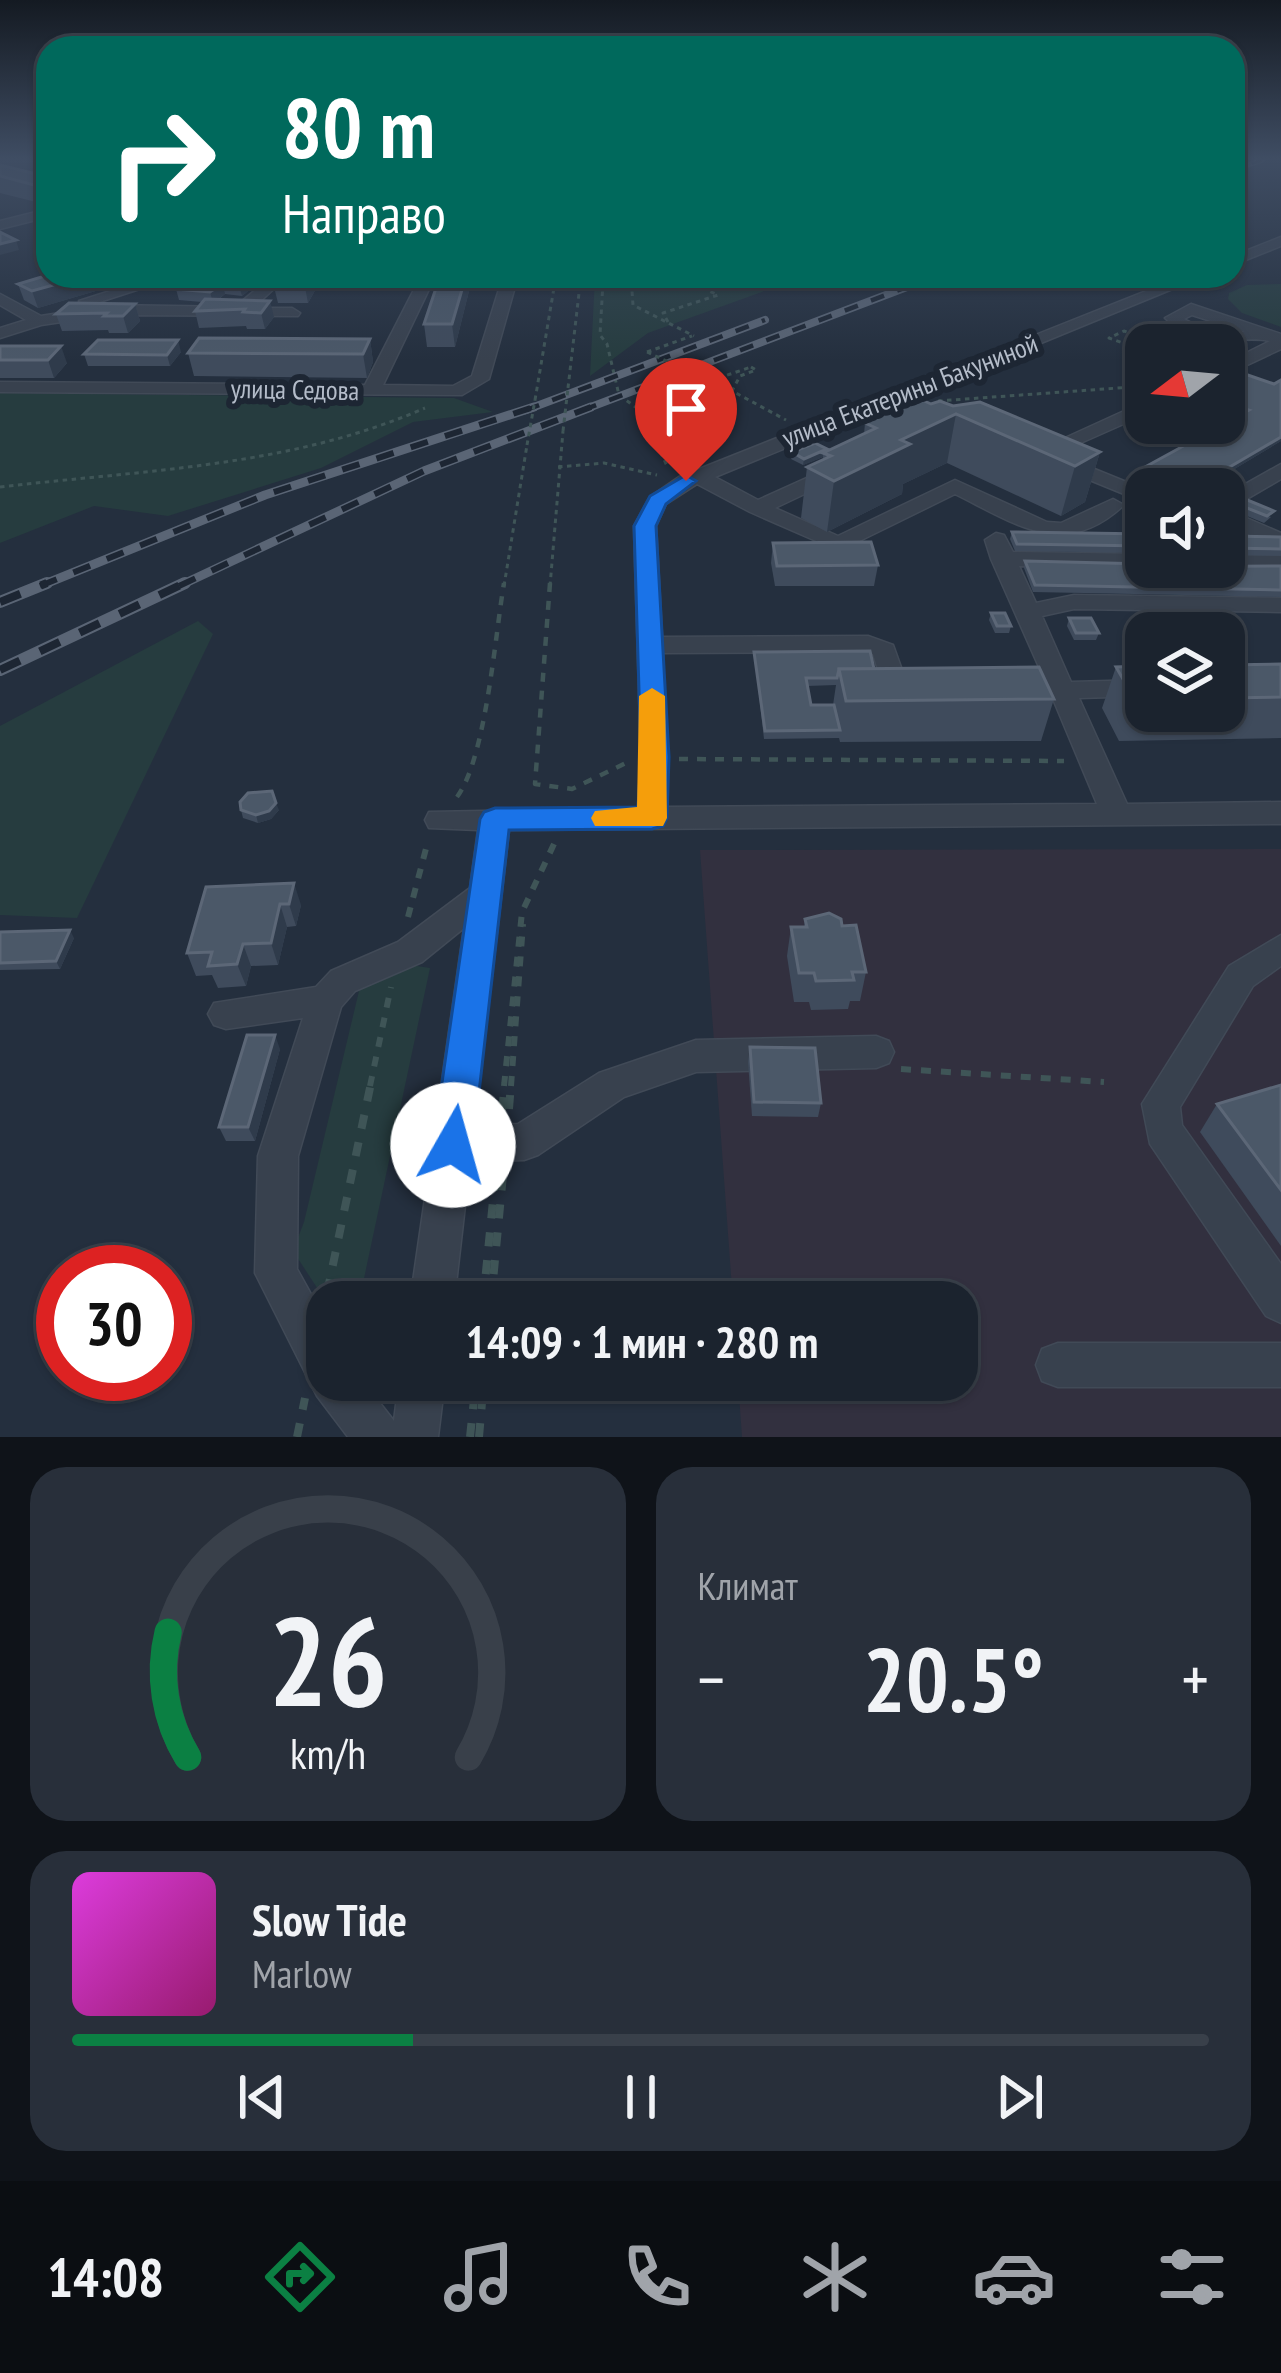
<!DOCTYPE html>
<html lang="ru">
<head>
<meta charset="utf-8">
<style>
  :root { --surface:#1b232e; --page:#282f3a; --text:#f1f3f6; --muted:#a0a4aa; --line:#39404a; --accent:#0b8043 }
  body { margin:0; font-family:"PT Sans Narrow",sans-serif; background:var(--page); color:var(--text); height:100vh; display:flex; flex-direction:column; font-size:45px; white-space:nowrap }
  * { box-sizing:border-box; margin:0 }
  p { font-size:39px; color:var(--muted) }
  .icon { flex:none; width:66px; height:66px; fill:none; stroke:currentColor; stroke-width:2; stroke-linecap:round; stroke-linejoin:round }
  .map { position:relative; height:1437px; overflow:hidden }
  .drawer { display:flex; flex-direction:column; gap:30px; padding:30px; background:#0f1319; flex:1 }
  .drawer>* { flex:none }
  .guide { position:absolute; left:36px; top:36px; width:1209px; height:252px; border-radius:36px; box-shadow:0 3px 9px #0004,0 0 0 3px var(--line); background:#00695c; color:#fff; overflow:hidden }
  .needle { width:78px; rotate:254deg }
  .buttons { position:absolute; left:1125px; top:324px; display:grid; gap:24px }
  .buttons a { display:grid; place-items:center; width:120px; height:120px; border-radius:24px; background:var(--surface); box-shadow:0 3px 9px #0004,0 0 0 3px var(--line); font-size:60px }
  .speed { position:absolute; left:36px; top:1245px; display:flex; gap:24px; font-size:60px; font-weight:700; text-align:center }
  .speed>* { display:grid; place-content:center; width:156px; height:156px; border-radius:50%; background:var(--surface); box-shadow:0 3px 9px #0004,0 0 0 3px var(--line); line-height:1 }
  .speed .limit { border:18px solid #d22; background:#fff; color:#111 }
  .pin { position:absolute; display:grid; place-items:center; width:102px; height:102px; color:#fff; margin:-123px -51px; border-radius:50% 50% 50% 0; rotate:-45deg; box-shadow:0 0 12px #0007 }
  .pin .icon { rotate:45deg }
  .me { position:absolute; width:132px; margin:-66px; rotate:7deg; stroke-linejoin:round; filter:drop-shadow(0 0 9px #0008) }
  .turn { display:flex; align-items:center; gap:42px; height:252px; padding:0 48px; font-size:54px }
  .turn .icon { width:156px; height:156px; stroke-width:2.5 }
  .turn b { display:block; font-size:84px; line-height:102px }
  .big { font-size:90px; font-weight:800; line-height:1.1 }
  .drawer .widget { flex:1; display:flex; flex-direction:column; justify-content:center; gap:18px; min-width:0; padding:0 42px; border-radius:36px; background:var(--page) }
  .drawer .dial { align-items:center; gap:0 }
  .dial svg { height:312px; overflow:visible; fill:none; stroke:var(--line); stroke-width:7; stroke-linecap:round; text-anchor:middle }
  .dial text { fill:var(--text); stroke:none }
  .song { display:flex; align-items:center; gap:36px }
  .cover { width:144px; height:144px; border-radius:18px; background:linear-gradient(135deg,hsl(300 70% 55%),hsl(320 70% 35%)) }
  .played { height:12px; border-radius:6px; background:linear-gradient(90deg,var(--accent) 30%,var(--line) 30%) }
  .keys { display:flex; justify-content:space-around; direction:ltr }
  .heat { display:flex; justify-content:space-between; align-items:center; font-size:66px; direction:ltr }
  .drawer .tiles { flex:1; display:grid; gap:30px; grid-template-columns:1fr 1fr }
  .widget:last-child { grid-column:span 2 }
  .trip { position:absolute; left:306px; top:1281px; width:672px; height:120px; border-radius:36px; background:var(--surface); box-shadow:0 3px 9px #0004,0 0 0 3px var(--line); font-weight:800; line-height:120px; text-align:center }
  .dock { display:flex; height:192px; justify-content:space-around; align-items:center; background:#0b0e12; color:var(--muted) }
  .dock .icon { width:84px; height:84px }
  .dock .on { color:var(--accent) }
  .dock b { font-size:54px; color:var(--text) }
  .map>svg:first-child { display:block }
  .medical { fill:#32303f }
  .green { fill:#263c3f }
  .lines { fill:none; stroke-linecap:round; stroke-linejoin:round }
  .minor-casing { stroke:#414a57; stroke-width:3 }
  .path-far3 { stroke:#3f5557; stroke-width:3; stroke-dasharray:4.5 4.5; stroke-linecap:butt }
  .path-far2 { stroke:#3f5557; stroke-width:4.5; stroke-dasharray:9 9; stroke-linecap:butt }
  .path-far1 { stroke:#3f5557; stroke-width:6; stroke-dasharray:10 10; stroke-linecap:butt }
  .path { stroke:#3f5557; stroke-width:8; stroke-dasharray:14 14; stroke-linecap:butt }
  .minor { fill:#38414e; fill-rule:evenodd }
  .rail-far3-casing { stroke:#5a6575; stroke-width:4.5 }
  .rail-far2-casing { stroke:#5a6575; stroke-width:8 }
  .rail-far1-casing { stroke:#5a6575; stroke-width:9 }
  .rail-casing { stroke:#5a6575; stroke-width:12 }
  .rail-far3 { stroke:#1d2633; stroke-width:3; stroke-dasharray:10; stroke-linecap:butt }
  .rail-far2 { stroke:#1d2633; stroke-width:4.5; stroke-dasharray:14; stroke-linecap:butt }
  .rail-far1 { stroke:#1d2633; stroke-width:6; stroke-dasharray:18; stroke-linecap:butt }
  .rail { stroke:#1d2633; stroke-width:8; stroke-dasharray:22; stroke-linecap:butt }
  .path-bridge { stroke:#3f5557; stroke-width:3; stroke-dasharray:4.5 4.5; stroke-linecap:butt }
  .wall { fill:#3f4b5c; fill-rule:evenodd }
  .shaded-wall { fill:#2f3b4b }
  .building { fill:#4b5868; stroke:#5c6777; stroke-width:3 }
  .route { fill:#1a73e8; stroke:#114b97; stroke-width:3 }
  .slow { fill:#f59e0b }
  .labels { text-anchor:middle; stroke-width:12; stroke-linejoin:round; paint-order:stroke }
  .far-street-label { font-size:27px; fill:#b4bcc9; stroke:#1d2633 }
</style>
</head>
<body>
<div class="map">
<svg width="1281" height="1437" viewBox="0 0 1281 1437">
  <rect width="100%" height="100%" fill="#242f3e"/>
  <polygon class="medical" points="1281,849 1281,1437 742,1437 738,1380 957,1380 957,1302 733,1302 700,850"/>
  <g class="green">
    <polygon points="595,276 806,276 648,333 590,376"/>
    <polygon points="1281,284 1281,327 1242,313 1228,299 1229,293 1247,285"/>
    <polygon points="0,393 454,398 493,412 413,422 321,468 168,516 94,506 0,543"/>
    <polygon points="198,621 213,634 77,918 0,915 0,726"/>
    <polygon points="410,965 430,968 359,1302 327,1303 293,1251 304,1222 359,991 370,979"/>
  </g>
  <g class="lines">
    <g class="minor-casing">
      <g id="minor">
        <polygon points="48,209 48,217 0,229 0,221"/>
        <polygon points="1281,237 1281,246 1233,265 1233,256"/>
        <polygon points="157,276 180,276 87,306 79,301"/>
        <polygon points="272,276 288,276 253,308 292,308 300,313 298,316 109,315 41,325 0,338 0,328 26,320 0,305 0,294 41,316 109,305 235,307"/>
        <path d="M421 276H518L489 379 462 395 0 392V382L365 385ZM431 285 500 286 472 376 453 386 383 385Z"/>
        <path d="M1184 276H1204L715 477 758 500 822 471 829 463H843L846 467 836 479 775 508 838 536 955 480 1047 522 1061 523 1113 499 1124 505C1064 561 1016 524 955 494L839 551 750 512 697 484 666 504 656 526 662 637 868 636 893 645 907 684 921 692 908 700 887 698 873 654 865 652 663 653 667 807 1097 804 1053 699 1019 700 1006 692 1019 684 1046 683 991 559 985 540 996 533 1004 535 1013 552 1146 554V568L1019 566 1036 603 1074 595 1281 598V612L1074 609 1042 616 1071 682 1146 680V696L1079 698 1127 804 1281 802V824L509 830 474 1126 518 1124 599 1073 696 1040 876 1036 889 1041 894 1052 889 1063 876 1068 696 1072 624 1097 538 1155 524 1160 470 1162 454 1302H410L464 928 422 962 355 991 341 1007 298 1156 297 1269 327 1323V1380H362L394 1421 399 1380H445L438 1437H348L317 1396 255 1273 258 1156 303 1018 226 1029 214 1025 208 1014 214 1003 316 987 331 971 398 942 470 888 478 830 429 828 425 820 429 812 638 808 641 757 634 526 650 497 679 477Z"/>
        <path d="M1191 304 1281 334V349L1224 376V364L1270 341C1231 333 1204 358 1165 318ZM1192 315 1245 332 1207 331 1184 319Z"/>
        <polygon points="1146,401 1146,414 1049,457 1032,453"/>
        <polygon points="1060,455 1146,490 1146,503 1053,465 1053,457"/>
        <polygon points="1281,464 1281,479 1228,510 1281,533 1281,548 1224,524 1224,496"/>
        <polygon points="1224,555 1281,556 1281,570 1217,567 1224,567"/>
        <polygon points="1281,935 1281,966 1253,986 1180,1107 1182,1125 1281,1264 1281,1323 1266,1316 1150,1144 1142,1104 1229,966"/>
        <polygon points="1058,1343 1281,1343 1281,1387 1058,1387 1042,1381 1036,1365 1042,1349"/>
      </g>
    </g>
    <g class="path-far3">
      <polyline points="597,276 603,282 600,335 607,344 619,395 641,411 668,468"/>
      <polyline points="641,276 632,291 633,305 694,336"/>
      <polyline points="674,276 698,286 706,283 689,276"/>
      <polyline points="668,322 663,313 718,295 698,286"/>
      <polyline points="1146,351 1109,338 1124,331 1163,345"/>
      <polyline points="647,352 692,336"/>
      <polyline points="1146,360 1141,362 1146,364"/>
      <polyline points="751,367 756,370 740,376 732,391 786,420"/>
      <polyline points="710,381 751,367"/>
      <polyline points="568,388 581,276"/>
      <polyline points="535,400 556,276"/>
      <polyline points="938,401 1146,386"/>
      <polyline points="558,467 604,463 657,475"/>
      <path d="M0 487C145 470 290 467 425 408"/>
      <polyline points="504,586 527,445"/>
      <polyline points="550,586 563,431"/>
    </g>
    <g class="path-far2">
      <polyline points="550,583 535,784 572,789 628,762"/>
      <polyline points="679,759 1064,761"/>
      <path d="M457 797C486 758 495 636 504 583"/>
    </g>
    <g class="path-far1">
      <polyline points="408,917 428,841"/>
      <polyline points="901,1069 1104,1082"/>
      <polyline points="370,1086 391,987"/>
      <polyline points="504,1086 522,912 554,844"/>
      <polyline points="511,1086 523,924"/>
    </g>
    <g class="path">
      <polyline points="509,1109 511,1083"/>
      <polyline points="502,1111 505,1083"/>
      <polyline points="327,1293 371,1083"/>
      <polyline points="483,1302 496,1170"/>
      <polyline points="491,1302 503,1175"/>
      <polyline points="297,1437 305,1398"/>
      <polyline points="470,1437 476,1380"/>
      <polyline points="479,1437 484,1380"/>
    </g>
    <use href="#minor" class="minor"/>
    <g class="rail-far3-casing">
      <polyline id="rail-far3" points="1233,170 1263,160"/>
    </g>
    <g class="rail-far2-casing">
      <g id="rail-far2">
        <polyline points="526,410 765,320"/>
        <polyline points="583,410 936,276"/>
      </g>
    </g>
    <g class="rail-far1-casing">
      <g id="rail-far1">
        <polyline points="40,586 265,495 534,407"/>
        <polyline points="179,586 424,471 591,407"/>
      </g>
    </g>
    <g class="rail-casing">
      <g id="rail">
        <polyline points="0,602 47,583"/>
        <polyline points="0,670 185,583"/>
      </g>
    </g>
    <use href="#rail-far3" class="rail-far3"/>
    <use href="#rail-far2" class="rail-far2"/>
    <use href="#rail-far1" class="rail-far1"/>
    <use href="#rail" class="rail"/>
    <g class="path-bridge">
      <polyline points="647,352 710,381"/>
      <polyline points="563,431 568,388"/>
      <polyline points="527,445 535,400"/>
    </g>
  </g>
  <g class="wall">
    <polygon points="0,165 48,177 40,203 0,193"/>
    <polygon points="195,276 252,288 242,296 225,294 218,300 274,317 265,329 247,329 246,326 199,328 195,311 202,302 179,300 176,289"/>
    <polygon points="286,276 320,276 321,280 308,303 278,303 274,287 286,280"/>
    <polygon points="18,284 99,290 38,308 24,300"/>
    <polygon points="470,287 455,347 427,347 424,324"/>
    <polygon points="135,304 140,321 128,333 109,333 108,330 62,331 56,314"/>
    <polygon points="370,339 373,362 367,378 194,376 188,353"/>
    <polygon points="0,346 67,363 54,378 0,378"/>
    <polygon points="181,352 170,366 88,366 84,354"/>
    <polygon points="1224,379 1281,441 1201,489 1153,489 1132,480 1134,473 1241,414 1237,413"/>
    <polygon points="931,404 953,406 1100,452 1085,502 1061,516 947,463 903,484 902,494 827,532 801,518 807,467 823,460 823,457 803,465 791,459 792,452 827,451 864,434 865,423"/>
    <polygon points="1232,502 1271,517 1264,523 1230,509"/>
    <polygon points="1012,532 1146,534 1146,553 1015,551 1010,539"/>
    <polygon points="1224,536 1281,537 1281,556 1224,555"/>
    <polygon points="773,543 878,565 874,586 775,586 771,563"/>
    <polygon points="1025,561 1281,566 1281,597 1033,592 1024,568"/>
    <polygon points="991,613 1011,626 1009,633 995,633 989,620"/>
    <polygon points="1069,618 1099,633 1096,640 1074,640 1067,626"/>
    <path d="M754 652 874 669 1054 699 1041 741 840 742 839 738 764 739ZM836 685 833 705H811L807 686Z"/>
    <polygon points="1281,664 1281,738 1119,741 1102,708 1116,667 1146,666 1146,711 1224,711 1224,665"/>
    <polygon points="241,810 279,810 271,819 258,823 243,818"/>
    <polygon points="206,887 301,905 296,926 287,927 278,965 251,966 246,986 218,988 212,975 196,976 187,953"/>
    <polygon points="805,919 842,926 866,972 860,1001 850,1001 848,1009 811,1010 809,1002 794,1002 787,956 791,927 804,927"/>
    <polygon points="0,932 74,938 60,969 0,970"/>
    <polygon points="750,1047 821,1103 818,1117 752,1116 748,1062"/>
    <polygon points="280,1049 255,1141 226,1141 219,1127"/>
    <polygon points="1281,1085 1281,1246 1200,1132 1217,1104"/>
  </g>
  <g class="shaded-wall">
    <polygon points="48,181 48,201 40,203 34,185"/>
    <polygon points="16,240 19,250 0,255 0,244"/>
    <polygon points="86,276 94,276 99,290 38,308 32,291"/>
    <polygon points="121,276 140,276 140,277 123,282"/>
    <polygon points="311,276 320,276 321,280 308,303 305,287"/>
    <polygon points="466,276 469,276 470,287 455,347 452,324"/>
    <polygon points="249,277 252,288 242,296 239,285"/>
    <polygon points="223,283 225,294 213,303 210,292"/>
    <polygon points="270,301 274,317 265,329 261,313"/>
    <polygon points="135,304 140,321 128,333 123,316"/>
    <polygon points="370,339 373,362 367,378 363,354"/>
    <polygon points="178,340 181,352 170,366 167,355"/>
    <polygon points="61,346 67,363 54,378 48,360"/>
    <polygon points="1240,407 1237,413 1224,420 1224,415"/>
    <polygon points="956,414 947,463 903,484 902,494 827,532 834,481 901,440"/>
    <polygon points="1281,437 1281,441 1201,489 1192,489"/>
    <polygon points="827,449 823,453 823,457 803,465 804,459"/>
    <polygon points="1100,452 1085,502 1061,516 1075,466"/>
    <polygon points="276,803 279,810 271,819 258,823 256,815"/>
    <polygon points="294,883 301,905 296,926 289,904"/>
    <polygon points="280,904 287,927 278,965 271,943"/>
    <polygon points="70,930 74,938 60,969 56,961"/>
    <polygon points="243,944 251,966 246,986 237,964"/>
    <polygon points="275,1035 280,1049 255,1141 248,1127"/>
  </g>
  <g class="building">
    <polygon points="0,165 48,177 48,181 34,185 0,176"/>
    <polygon points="0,232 16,240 0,244"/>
    <polygon points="48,275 48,276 86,276 32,291 18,284"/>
    <polygon points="195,276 237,276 249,277 239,285 223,283 210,292 176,289"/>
    <polygon points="286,276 311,276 305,287 274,287 278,280 286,280"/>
    <polygon points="440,276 466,276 452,324 424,324"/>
    <polygon points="205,299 270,301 261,313 243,312 245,309 195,311"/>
    <polygon points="69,303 135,304 123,316 104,316 107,313 56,314"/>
    <polygon points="199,338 370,339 363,354 188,353"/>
    <polygon points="98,340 178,340 167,355 84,354"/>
    <polygon points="0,346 61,346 48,360 0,360"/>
    <polygon points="1239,372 1274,384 1281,380 1281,437 1192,489 1170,489 1134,473 1249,410 1240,407 1224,415 1224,379"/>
    <polygon points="920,399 931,404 940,401 953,406 980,402 1100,452 1075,466 956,414 901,440 910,444 834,481 807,467 831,456 823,453 876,428 865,423"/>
    <polygon points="815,443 827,449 804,459 792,452"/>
    <polygon points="1240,497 1274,511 1267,516 1232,502"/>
    <polygon points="1012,532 1146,534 1146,546 1017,544"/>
    <polygon points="1224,536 1281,537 1281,549 1224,548"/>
    <polygon points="871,542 878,565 777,566 773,543"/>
    <polygon points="1025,561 1146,564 1146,567 1281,566 1281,590 1035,585"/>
    <polygon points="991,613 1005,613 1011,626 997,626"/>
    <polygon points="1069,618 1091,618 1099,633 1076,633"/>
    <polygon points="870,651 874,669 839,669 837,678 806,678 811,705 834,705 840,730 765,731 754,652"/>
    <polygon points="1281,664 1281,697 1224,698 1224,665"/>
    <polygon points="1146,666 1146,700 1135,700 1116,667"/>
    <polygon points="1039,667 1054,699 846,701 839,669"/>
    <polygon points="272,791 276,803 269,811 256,815 241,810 240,802 248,793"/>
    <polygon points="294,883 289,904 280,904 271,943 243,944 237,964 208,966 212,952 187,953 206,887"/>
    <polygon points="829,913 841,919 842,926 856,925 866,972 852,972 854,980 816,981 814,973 799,973 791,927 807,927 805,919"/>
    <polygon points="70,930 56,961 0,963 0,932"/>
    <polygon points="247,1035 275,1035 248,1127 219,1127"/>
    <polygon points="750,1047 815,1048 821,1103 754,1102"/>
    <polygon points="1281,1085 1281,1190 1217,1104"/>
  </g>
  <linearGradient id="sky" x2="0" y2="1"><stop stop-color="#141a22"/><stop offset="0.44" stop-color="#3f4d63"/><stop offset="1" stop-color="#3f4d63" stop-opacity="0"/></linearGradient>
  <rect width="1281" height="361" fill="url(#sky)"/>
  <polygon class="route" points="686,475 696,481 666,504 656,526 669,757 667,818 663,826 652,829 509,830 473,1145 467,1158 453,1163 439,1158 433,1145 480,819 484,812 495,808 638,807 641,757 634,526 650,496"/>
  <polygon class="slow" points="652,688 665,696 667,818 663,826 595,826 591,818 595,811 637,807 639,696"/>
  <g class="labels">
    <g class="far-street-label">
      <text transform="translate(295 390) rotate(1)" y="9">улица Седова</text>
      <text transform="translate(910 391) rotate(-21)" y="9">улица Екатерины Бакуниной</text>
    </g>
  </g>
</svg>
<div class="buttons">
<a><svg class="needle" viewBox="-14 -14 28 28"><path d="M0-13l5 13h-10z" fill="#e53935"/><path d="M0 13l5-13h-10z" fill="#a0a4aa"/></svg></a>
<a><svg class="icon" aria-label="sound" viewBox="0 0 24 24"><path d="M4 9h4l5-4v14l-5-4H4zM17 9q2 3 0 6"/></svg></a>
<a><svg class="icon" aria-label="layers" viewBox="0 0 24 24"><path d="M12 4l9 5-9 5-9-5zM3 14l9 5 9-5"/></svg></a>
</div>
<div class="speed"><div class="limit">30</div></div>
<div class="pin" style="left:686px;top:481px;background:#d93025"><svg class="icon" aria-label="arrive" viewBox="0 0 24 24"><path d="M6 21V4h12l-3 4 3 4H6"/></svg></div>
<svg class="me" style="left:453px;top:1145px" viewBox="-20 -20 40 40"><circle r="19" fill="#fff"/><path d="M0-13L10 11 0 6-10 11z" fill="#1a73e8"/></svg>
<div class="trip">14:09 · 1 мин · 280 m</div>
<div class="guide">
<div class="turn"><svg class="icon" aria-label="right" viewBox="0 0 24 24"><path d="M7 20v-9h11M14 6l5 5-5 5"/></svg><div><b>80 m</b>Направо</div></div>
</div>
</div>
<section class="drawer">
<div class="tiles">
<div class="widget dial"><svg viewBox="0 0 100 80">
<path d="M14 69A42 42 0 1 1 86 69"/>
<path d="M14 69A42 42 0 0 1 9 37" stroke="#0b8043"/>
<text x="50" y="56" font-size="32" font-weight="700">26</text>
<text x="50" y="72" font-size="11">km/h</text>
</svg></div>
<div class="widget"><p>Климат</p>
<div class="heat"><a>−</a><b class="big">20.5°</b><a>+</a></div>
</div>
<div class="widget">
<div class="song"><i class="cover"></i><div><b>Slow Tide</b><p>Marlow</p></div></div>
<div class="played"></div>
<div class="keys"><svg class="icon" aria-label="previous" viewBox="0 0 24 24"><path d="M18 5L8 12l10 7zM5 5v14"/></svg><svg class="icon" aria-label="pause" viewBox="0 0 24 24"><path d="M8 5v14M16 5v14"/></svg><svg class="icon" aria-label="next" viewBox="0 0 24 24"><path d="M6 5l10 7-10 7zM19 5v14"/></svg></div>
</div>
</div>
</section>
<nav class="dock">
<b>14:08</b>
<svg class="icon on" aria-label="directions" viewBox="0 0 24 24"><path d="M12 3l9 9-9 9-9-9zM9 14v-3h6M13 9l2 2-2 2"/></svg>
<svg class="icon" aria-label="music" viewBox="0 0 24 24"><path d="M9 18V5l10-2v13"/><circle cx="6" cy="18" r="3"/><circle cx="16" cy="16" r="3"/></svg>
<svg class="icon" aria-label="phone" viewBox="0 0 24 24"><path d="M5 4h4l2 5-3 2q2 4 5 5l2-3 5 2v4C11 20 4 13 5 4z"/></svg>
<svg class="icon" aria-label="climate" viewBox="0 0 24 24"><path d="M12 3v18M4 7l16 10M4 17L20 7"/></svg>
<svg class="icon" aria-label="car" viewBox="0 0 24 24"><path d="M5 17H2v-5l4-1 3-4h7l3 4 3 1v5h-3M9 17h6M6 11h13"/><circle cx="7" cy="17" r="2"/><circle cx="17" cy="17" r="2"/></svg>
<svg class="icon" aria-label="filters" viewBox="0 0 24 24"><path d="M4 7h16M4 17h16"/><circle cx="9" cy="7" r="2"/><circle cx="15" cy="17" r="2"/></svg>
</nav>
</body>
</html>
